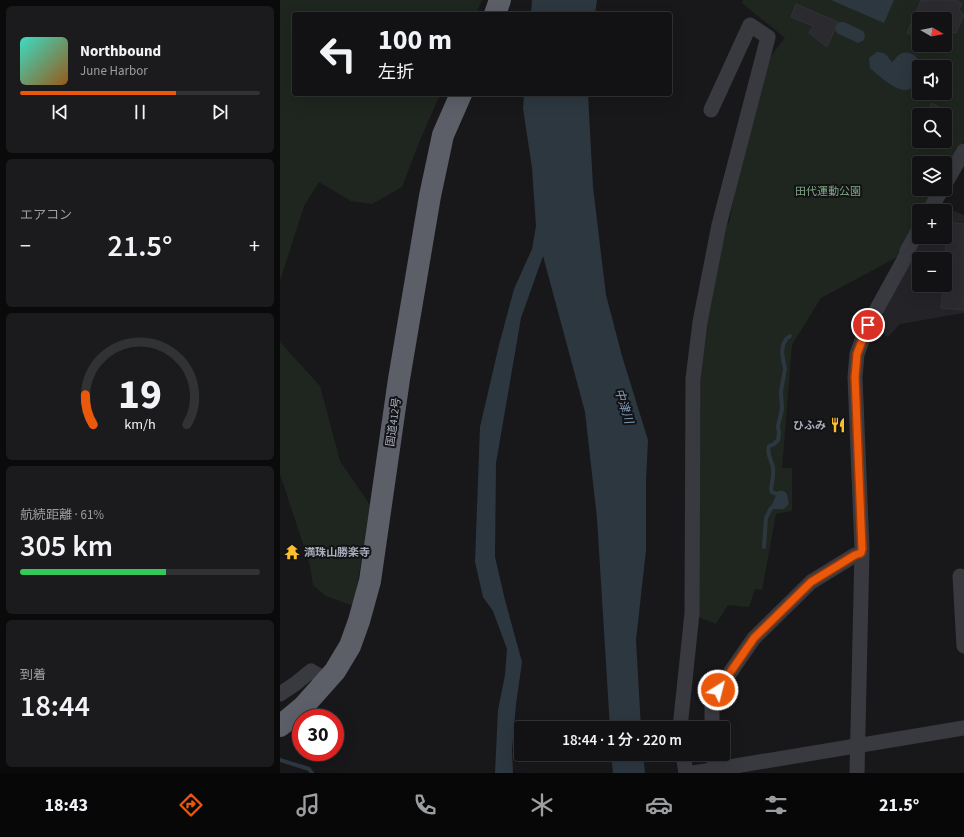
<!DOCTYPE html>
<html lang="ja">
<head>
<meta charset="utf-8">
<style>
  :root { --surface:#121214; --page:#1b1b1d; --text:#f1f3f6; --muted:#9c9ea0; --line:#313234; --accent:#ea580c }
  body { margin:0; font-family:"Source Sans 3","Noto Sans JP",sans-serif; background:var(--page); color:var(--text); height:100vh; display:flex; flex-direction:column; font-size:15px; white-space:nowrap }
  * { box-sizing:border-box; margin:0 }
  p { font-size:13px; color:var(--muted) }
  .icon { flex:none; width:22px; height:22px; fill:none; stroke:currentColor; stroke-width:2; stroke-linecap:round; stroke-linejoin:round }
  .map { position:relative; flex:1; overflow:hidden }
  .details { display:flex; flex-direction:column; gap:6px; padding:6px; background:#0a0a0b; width:280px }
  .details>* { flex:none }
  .hud { position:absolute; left:12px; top:12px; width:380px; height:84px; border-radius:4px; box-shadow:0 4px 16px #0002,0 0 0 1px var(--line); background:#121214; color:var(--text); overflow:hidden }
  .needle { width:26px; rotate:99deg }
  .fabs { position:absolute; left:632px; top:12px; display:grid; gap:8px }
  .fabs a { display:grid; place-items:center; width:40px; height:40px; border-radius:4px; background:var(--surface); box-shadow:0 4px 16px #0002,0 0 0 1px var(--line); font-size:20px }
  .speed { position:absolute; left:12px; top:709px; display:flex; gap:8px; font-size:20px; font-weight:700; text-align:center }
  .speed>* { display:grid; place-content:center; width:52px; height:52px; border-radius:50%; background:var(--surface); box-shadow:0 4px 16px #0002,0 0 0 1px var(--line); line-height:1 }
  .speed .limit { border:6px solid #d22; background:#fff; color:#111 }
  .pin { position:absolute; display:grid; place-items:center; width:34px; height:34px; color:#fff; margin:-17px; border:2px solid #fff; border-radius:50%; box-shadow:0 1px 4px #0007 }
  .me { position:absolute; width:44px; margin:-22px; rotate:36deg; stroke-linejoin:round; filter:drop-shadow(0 0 3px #0008) }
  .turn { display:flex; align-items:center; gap:14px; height:84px; padding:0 20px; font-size:18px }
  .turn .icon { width:52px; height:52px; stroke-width:2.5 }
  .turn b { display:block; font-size:28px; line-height:34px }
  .big { font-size:30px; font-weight:600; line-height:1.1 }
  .details .widget { flex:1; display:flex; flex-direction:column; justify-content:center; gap:6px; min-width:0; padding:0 14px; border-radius:6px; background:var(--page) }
  .details .dial { align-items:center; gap:0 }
  .dial svg { height:104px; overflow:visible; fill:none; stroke:var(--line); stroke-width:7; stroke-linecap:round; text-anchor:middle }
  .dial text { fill:var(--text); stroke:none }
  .song { display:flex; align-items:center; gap:12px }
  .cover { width:48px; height:48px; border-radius:6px; background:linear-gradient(135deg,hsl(170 70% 55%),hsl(30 70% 35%)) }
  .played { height:4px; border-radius:2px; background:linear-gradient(90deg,var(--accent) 65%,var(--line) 65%) }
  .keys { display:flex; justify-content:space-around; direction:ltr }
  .heat { display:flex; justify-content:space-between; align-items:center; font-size:22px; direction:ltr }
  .charge { height:6px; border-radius:3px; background:linear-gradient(90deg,#34c759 61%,var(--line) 0) }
  .trip { position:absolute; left:234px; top:721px; width:216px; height:40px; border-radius:4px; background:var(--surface); box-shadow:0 4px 16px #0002,0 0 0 1px var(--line); font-weight:600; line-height:40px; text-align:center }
  .tabs { display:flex; height:64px; justify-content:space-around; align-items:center; background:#070708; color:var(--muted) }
  .tabs .icon { width:28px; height:28px }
  .tabs .current { color:var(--accent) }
  .tabs b { font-size:18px; color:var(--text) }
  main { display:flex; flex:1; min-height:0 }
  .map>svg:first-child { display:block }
  .built { fill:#242428; fill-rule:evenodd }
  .green { fill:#1e261f; fill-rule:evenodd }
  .water { fill:#2d3740 }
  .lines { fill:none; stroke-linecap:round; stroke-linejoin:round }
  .stream { stroke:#2d3740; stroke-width:4 }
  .building { fill:#2b2b2f; stroke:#323237 }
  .minor { stroke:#393a40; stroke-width:15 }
  .trunk { stroke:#5c5f68; stroke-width:22 }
  .route-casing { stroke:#983908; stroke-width:10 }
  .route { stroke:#ea580c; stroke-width:7 }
  .labels { text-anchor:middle; stroke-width:4; stroke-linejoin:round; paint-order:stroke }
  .park-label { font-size:11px; fill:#7fa783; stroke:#131316 }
  .street-label { font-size:11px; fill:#aaaebb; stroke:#131316 }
  .poi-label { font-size:11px; font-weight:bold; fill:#aaaebb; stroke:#131316; text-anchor:end }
  .water-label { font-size:12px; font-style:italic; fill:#7e9cb8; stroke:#131316 }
</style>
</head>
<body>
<main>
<section class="details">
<div class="widget">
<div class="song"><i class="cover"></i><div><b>Northbound</b><p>June Harbor</p></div></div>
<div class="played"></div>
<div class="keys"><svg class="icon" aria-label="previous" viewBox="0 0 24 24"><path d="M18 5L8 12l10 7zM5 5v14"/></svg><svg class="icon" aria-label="pause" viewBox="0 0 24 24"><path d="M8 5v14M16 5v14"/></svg><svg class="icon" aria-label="next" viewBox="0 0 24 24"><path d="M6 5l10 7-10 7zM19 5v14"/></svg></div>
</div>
<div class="widget"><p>エアコン</p>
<div class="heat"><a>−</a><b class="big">21.5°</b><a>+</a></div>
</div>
<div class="widget dial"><svg viewBox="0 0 100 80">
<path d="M14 69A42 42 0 1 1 86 69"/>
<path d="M14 69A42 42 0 0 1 8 46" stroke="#ea580c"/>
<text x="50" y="56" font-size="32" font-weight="700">19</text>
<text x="50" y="72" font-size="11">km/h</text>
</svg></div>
<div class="widget"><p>航続距離 · 61%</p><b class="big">305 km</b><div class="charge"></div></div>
<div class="widget"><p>到着</p><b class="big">18:44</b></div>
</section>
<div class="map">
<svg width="684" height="773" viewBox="0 0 684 773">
  <rect width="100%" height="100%" fill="#18181b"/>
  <path class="built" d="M660 205 684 215V313L620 324 608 337 593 327 642 237H665V211H657ZM639 259H665V285H639Z"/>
  <g class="green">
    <polygon points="0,0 202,0 196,14 14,14 14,94 160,94 138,145 122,187 92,204 71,201 39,182 24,206 0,281"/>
    <path d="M463 0H684V140L665 173V163H639V189H656L643 211H639C639 228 624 236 623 254L541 298 512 345 502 468H512V511L496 514 482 590 475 589 469 607 448 605 436 624 418 617 421 357 427 313 446 223H449L464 143 490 57 505 38 462 3ZM639 19H665V45H639ZM639 67H665V93H639ZM639 115H665V141H639Z"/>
    <polygon points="0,342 40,386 60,461 90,505 74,606 46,596 33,585 30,565 0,474"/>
  </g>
  <g class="water">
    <polygon points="252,0 317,0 315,14 251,14"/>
    <polygon points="551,0 614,0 604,23"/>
    <polygon points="560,22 564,22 583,31 585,35 584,40 578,43 557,33 555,29 557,24"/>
    <path d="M597 52C606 52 607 56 612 62 614 61 616 57 619 55 629 48 639 57 642 67H639C639 75 638 78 634 85 625 101 598 75 590 68L589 58Z"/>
    <polygon points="244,94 308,94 313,187 326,295 342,356 368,440 366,480 366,550 356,640 361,728 330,728 317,518 305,412 263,256 241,318 216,463 215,557 225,600 242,662 236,704 232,750 233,773 215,773 218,710 225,675 227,649 213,611 203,597 195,562 200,427 219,345 234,289 252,249 256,226 252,168 243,108"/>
    <path d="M498 491C509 489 507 497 509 504L504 509H493L491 512 489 511Z"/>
    <polygon points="331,754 363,754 365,773 333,773"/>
  </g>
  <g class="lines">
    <g class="stream">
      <path d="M498 497 497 494 492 492 491 489C492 482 494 475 493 468 492 460 486 454 489 446L494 444 498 440 499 433 498 426 502 409 501 391 505 369 502 353 503 345 506 339 510 336"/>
      <polyline points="484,547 486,518 491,508"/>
      <polyline points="0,760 29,769 32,773"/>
    </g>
  </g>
  <g class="building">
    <polygon points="641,0 676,0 682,3 679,10 684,15 676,33 665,31 665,19 639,19 639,38 627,33"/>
    <polygon points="516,4 558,22 547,47 529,33 533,26 511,17"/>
    <polygon points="652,103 673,115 645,115"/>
    <polygon points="668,222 684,224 684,310 661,308 663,285 665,285 665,257"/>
  </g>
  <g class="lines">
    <g class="minor">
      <polyline points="665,184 684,151"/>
      <polyline points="649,211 662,189"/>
      <polyline points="680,576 684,646"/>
      <polyline points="0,694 15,684 31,671 47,680"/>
      <polyline points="400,728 412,613 413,379 420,322 439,225 488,37 470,25 431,110"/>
      <polyline points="432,728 432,707 438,690 474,638 531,582 575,555 581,553"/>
      <polyline points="403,754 406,773"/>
      <polyline points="434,754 435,769"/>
      <polyline points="413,773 684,728"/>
      <polyline points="577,773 582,549 575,377 577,354 588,325 626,256 627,251 639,229"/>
    </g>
    <g class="trunk">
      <polyline points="215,14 220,0"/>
      <polyline points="0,726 23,707 55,671 70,646 79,621 90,581 119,379 150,196 163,135 181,94"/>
    </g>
  </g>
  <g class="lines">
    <g class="route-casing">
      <polyline id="route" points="438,690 474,638 531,582 575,555 581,553 582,549 575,377 577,354 588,325"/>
    </g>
    <use href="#route" class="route"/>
  </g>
  <defs>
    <g id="restaurant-bare" transform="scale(1.2)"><path d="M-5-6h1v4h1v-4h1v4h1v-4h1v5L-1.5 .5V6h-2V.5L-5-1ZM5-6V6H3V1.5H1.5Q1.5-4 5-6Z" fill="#ffbe2c" stroke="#131316" stroke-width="2.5" paint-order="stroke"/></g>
    <g id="temple-bare" transform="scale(1.2)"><path d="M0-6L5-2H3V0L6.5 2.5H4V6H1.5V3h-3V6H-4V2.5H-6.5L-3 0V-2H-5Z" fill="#ffbe2c" stroke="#131316" stroke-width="2.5" paint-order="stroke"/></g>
  </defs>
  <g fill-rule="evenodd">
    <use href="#restaurant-bare" x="558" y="425"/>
    <use href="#temple-bare" x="12" y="552"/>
  </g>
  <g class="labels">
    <g class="park-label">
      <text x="548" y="195">田代運動公園</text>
    </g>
    <g class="street-label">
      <text transform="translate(113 422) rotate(-82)" y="4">国道412号</text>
    </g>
    <g class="poi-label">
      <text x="546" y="429">ひふみ</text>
      <text x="24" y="556" text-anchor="start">満珠山勝楽寺</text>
    </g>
    <g class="water-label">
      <text transform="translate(344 406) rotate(72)" y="4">中津川</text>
    </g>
  </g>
</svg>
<div class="fabs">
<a><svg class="needle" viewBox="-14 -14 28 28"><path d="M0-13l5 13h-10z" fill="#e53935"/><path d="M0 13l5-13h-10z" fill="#9c9ea0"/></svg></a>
<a><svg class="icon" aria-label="sound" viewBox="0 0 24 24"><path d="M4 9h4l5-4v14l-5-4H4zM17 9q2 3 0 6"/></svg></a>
<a><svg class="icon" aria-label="search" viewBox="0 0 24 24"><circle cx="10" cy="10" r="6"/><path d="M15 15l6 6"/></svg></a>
<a><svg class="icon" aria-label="layers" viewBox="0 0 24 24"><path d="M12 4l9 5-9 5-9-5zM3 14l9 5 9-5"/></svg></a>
<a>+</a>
<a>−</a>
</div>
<div class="speed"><div class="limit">30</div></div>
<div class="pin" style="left:588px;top:325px;background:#d93025"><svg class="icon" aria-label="arrive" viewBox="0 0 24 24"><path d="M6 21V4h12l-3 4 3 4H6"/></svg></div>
<svg class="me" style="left:438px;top:690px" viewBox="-20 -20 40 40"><circle r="17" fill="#ea580c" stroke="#fff" stroke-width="3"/><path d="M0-11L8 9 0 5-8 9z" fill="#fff"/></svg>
<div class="trip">18:44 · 1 分 · 220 m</div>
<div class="hud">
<div class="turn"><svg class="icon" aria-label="left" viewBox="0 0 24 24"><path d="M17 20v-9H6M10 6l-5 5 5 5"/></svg><div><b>100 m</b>左折</div></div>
</div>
</div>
</main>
<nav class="tabs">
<b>18:43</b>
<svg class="icon current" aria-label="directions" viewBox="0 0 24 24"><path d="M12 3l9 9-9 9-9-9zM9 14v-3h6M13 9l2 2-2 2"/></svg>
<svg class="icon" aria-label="music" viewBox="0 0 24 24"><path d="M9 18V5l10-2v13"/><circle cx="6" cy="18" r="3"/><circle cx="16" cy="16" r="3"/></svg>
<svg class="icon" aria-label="phone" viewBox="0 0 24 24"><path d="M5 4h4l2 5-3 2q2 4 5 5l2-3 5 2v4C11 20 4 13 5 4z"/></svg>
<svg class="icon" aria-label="climate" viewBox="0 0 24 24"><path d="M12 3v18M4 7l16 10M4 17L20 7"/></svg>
<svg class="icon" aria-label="car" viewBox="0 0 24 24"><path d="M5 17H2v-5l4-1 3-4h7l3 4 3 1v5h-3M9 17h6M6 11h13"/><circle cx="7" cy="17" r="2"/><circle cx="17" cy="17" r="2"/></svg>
<svg class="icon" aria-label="filters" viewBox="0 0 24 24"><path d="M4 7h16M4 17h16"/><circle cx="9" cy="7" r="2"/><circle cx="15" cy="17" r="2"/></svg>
<b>21.5°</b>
</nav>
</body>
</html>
